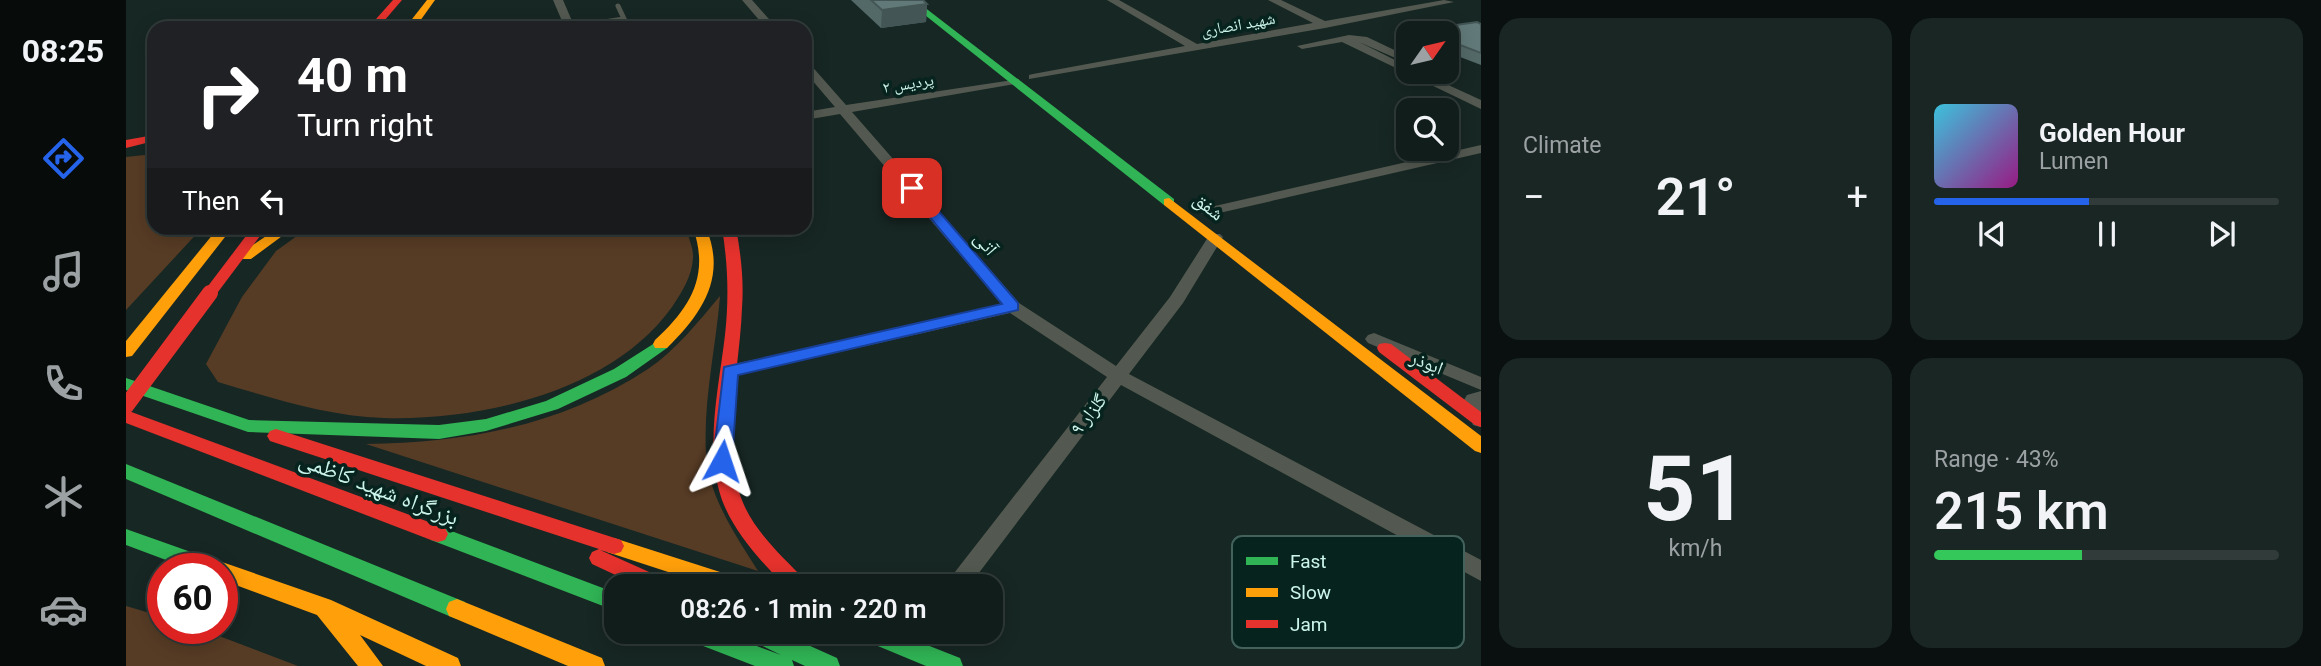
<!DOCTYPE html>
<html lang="en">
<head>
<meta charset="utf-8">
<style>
  :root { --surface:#111d1b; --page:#1a2624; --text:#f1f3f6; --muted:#9ca2a3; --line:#303b3a; --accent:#2563eb }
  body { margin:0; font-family:Roboto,"Noto Naskh Arabic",sans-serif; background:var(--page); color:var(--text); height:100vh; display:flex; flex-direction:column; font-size:26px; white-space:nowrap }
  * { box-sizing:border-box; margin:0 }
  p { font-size:23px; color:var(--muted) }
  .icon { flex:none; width:38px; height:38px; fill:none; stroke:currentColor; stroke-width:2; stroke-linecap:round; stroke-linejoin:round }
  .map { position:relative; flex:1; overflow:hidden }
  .sheet { display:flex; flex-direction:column; gap:18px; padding:18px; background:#09100f; width:840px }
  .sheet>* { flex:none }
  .banner { position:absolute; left:21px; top:21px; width:665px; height:214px; border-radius:21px; box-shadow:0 4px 18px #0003,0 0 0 2px var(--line); background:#202124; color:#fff; overflow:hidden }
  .needle { width:46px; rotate:56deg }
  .fabs { position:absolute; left:1270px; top:21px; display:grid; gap:14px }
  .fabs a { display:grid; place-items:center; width:63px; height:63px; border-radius:14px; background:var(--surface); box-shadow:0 4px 18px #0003,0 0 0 2px var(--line); font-size:35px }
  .speed { position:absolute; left:21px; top:553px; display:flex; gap:14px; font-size:35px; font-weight:700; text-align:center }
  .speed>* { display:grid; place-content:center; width:91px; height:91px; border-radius:50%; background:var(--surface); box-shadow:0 4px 18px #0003,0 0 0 2px var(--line); line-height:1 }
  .speed .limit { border:10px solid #d22; background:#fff; color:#111 }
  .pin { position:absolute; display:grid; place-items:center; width:60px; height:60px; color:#fff; margin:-30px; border-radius:14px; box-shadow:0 4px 10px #0006 }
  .me { position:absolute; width:77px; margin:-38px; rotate:5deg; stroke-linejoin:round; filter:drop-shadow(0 0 5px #0008) }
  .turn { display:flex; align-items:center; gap:24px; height:147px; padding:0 35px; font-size:32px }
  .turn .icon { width:91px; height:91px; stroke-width:2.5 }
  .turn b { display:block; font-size:49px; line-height:60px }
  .then { display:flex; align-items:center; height:66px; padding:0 35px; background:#0003; gap:14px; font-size:26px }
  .big { font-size:52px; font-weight:600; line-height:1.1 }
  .sheet .card { flex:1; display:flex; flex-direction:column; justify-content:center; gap:10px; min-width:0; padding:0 24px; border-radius:21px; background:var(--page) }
  .sheet .dial { align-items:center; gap:0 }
  .dial b { font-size:91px; line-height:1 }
  .song { display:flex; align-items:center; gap:21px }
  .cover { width:84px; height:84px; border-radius:10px; background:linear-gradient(135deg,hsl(190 70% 55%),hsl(310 70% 35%)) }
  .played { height:7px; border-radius:4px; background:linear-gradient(90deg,var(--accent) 45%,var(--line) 45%) }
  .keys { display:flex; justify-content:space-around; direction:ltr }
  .heat { display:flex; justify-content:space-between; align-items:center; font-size:38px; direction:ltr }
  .charge { height:10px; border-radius:5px; background:linear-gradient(90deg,#34c759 43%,var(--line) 0) }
  .sheet .tiles { flex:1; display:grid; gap:18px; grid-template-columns:repeat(2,1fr) }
  .trip { position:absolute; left:478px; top:574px; width:399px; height:70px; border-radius:21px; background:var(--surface); box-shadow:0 4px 18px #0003,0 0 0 2px var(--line); font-weight:600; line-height:70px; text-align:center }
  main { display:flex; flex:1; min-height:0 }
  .tabs { display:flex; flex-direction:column; width:126px; justify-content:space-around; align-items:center; background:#070c0b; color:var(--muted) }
  .tabs .icon { width:49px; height:49px }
  .tabs .on { color:var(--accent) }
  .tabs b { font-size:32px; color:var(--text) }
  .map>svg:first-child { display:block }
  .green { fill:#573c25 }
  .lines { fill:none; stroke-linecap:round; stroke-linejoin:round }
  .lane { stroke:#535950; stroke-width:5 }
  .street { fill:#535950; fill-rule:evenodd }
  .fast { fill:#30b455; fill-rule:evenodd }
  .slow { fill:#ff9f0a; fill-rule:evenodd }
  .jam { fill:#e5322d; fill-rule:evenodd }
  .jam-bridge { stroke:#e5322d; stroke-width:16 }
  .wall { fill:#536968 }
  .shaded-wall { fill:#455 }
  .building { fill:#617a79; stroke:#455; stroke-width:2 }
  .route { fill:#2563eb; stroke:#184099; stroke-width:2 }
  .labels { text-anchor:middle; stroke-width:7; stroke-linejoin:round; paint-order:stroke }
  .far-street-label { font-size:16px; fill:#ccf6eb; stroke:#07231d }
  .street-label { font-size:19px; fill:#ccf6eb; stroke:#07231d }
  .near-street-label { font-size:23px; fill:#ccf6eb; stroke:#07231d }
  .key { fill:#07231d; stroke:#42625b; stroke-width:2 }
  .key-label { font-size:19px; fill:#ccf6eb }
</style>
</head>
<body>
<main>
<nav class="tabs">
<b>08:25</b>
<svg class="icon on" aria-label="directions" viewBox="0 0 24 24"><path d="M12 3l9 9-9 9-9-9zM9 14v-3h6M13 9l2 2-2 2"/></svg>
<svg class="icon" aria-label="music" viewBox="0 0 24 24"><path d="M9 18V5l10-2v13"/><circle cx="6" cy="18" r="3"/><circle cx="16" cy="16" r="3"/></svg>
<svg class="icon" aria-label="phone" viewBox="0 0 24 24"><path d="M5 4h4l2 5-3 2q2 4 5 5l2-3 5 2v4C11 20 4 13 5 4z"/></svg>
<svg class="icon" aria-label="climate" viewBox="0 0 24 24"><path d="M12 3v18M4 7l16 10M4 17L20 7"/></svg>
<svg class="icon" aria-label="car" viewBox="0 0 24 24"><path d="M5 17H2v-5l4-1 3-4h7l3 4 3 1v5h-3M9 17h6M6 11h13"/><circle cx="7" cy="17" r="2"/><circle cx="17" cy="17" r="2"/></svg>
</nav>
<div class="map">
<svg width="1355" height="666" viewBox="0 0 1355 666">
  <rect width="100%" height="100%" fill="#172724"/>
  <g class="green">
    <polygon points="28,154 28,228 76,228 0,310 0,157"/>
    <path d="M182 228H560C562 237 568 249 567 258 566 276 556 292 546 307 486 391 356 421 258 418 200 416 146 398 92 382L80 364 116 297 150 251Z"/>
    <path d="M594 296C590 347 577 401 580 453 582 496 610 536 632 571L240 444C342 443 436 425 522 369 549 351 573 321 594 296Z"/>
    <polygon points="0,606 37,617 37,628 72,628 172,666 0,666"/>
  </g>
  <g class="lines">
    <g class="lane">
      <polyline points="492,6 500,23"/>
      <polyline points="444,27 498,19"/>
    </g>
    <g class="street">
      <polygon points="427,0 437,0 449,28 439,28"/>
      <polygon points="616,0 626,0 651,28 640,28"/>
      <polygon points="981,0 993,0 1071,44 1187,23 1142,0 1155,0 1199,21 1318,0 1328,2 1199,28 903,79 903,75 907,74 1059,46"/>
      <polygon points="1223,35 1241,37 1283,57 1283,64 1233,42 1283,67 1283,72 1294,72 1355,100 1355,109 1216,42 1176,49 1171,46"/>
      <polygon points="679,62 683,63 720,105 893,79 893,83 889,84 726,112 893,303 990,366 1044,297 1084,234 1094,234 1097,237 1057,303 1003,374 1355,560 1355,581 995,385 843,586 818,586 981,377 884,313 604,377 597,375 595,371 604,365 876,304 714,114 679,120 679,112 709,107 679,72"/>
      <polygon points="1355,145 1355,153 1080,216 1073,212 1080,208"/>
      <polygon points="1248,333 1355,377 1355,390 1242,343 1239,339 1242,335"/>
      <polygon points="1355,391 1355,427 1354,427 1347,425 1338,400 1341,395"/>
    </g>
    <g class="fast">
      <polygon points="780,0 789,0 1048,199 1048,205 1038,205"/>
      <polygon points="535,339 541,340 543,344 541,348 500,377 432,409 360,431 313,439 122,432 0,390 0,378 123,420 313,425 360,419 420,401 488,369"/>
      <polygon points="0,464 339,602 342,609 339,616 331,619 323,616 0,479"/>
      <polygon points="312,526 490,593 490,611 305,540 302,534 305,528"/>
      <polygon points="0,529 96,563 99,569 96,575 96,569 64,569 0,545"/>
      <polygon points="556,632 593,632 655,655 622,639 619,632 653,632 711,658 714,666 679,666 666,660 668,666 629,666 559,639"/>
      <polygon points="732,632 768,632 834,658 837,666 800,666 735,639"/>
    </g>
    <g class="slow">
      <polygon points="301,0 309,0 289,28 279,28"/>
      <polygon points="1043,198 1355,436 1355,453 1349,451 1038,205 1038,199"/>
      <polygon points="92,228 106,228 6,356 0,357 0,341"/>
      <polygon points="152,228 167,228 125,259 115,259 113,256 115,253"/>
      <path d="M567 228H580C601 277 576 314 541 348H529L527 344 529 340C564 308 584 276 567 228Z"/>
      <polygon points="488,538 619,580 623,586 585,586 481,552 478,546 481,540"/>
      <polygon points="96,562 205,600 332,658 335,666 300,666 234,635 257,666 232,666 191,615 96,580 96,569 87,569 89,565"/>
      <polygon points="331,599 476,658 479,666 442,666 323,616 320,609 323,602"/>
    </g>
    <g class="jam">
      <polygon points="267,0 276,0 252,28 242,28"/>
      <polygon points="28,135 28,141 0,148 0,140"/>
      <polygon points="126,228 140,228 89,296 79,296 77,293 79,290"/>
      <path d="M596 228H610C615 255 618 281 616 308 614 368 593 450 618 505 631 534 657 557 679 580L682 586H659C634 560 609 534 596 500 578 449 593 387 599 335 603 299 602 264 596 228Z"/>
      <polygon points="1259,343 1265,344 1355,412 1355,427 1349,425 1253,352 1251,348 1253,344"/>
      <polygon points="0,410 319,528 322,534 319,540 312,542 305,540 0,423"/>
      <polygon points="150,429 495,540 498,546 495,552 488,554 474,550 541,580 545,586 513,586 466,564 463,558 466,552 473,549 144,441 141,436 144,431"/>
    </g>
    <polyline class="jam-bridge" points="0,406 84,293"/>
  </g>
  <g class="wall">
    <polygon points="725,0 797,0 801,4 800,22 755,28"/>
    <polygon points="1355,24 1355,65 1321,52 1321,33 1294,33 1295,30"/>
  </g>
  <polygon class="shaded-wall" points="801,4 800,22 755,28 756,10"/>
  <g class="building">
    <polygon points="745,0 797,0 801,4 756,10"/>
    <polygon points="1351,22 1355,24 1355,53 1321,40 1321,33 1303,33 1295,30"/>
  </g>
  <polygon class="route" points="782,186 791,186 892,303 892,310 612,375 606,461 596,468 590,466 587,461 598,367 876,304 782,191"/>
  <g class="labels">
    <g class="far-street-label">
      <text transform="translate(1112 24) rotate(-10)" y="6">شهید انصاری</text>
      <text transform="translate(782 83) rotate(-9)" y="6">پردیس ۲</text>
    </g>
    <g class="street-label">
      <text transform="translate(1083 206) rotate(38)" y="7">شفق</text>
      <text transform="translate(860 243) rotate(50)" y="7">آتی</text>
      <text transform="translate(1301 362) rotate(22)" y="7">ابوذر</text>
      <text transform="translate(962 414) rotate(-52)" y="7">گلزار ۹</text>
    </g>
    <g class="near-street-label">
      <text transform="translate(253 488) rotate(21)" y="8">بزرگراه شهید کاظمی</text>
    </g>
  </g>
  <rect x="1106" y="536" width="232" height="112" rx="10" class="key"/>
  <rect x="1120" y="557" width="32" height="8" fill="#30b455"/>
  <rect x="1120" y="588" width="32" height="9" fill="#ff9f0a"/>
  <rect x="1120" y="620" width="32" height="8" fill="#e5322d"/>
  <g class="key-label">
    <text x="1164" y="568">Fast</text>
    <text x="1164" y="599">Slow</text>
    <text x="1164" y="631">Jam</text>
  </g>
</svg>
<div class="fabs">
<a><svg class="needle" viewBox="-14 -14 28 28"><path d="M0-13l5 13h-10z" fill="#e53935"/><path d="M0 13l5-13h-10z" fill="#9ca2a3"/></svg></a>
<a><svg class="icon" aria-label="search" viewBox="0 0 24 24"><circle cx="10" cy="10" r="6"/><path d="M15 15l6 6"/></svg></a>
</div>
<div class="speed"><div class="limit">60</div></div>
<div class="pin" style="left:786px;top:188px;background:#d93025"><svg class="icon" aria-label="arrive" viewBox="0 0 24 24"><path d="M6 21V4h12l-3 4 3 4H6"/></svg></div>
<svg class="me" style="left:596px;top:461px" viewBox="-20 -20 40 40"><path d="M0-17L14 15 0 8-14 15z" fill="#2563eb" stroke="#fff" stroke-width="4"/></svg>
<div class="trip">08:26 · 1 min · 220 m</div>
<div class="banner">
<div class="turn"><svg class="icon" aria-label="right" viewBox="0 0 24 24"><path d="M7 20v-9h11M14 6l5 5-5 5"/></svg><div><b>40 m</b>Turn right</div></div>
<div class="then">Then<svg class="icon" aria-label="left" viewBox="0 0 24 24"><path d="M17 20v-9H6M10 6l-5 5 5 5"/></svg></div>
</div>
</div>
<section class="sheet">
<div class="tiles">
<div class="card"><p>Climate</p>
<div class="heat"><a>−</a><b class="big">21°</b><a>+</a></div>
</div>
<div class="card">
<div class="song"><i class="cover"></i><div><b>Golden Hour</b><p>Lumen</p></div></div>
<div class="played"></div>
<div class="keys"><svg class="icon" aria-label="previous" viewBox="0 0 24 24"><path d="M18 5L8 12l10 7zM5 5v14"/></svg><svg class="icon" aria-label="pause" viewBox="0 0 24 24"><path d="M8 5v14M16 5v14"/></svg><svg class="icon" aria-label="next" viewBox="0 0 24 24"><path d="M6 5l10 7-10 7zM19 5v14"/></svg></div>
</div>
<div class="card dial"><b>51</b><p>km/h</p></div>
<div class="card"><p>Range · 43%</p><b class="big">215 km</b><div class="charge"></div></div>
</div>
</section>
</main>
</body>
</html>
